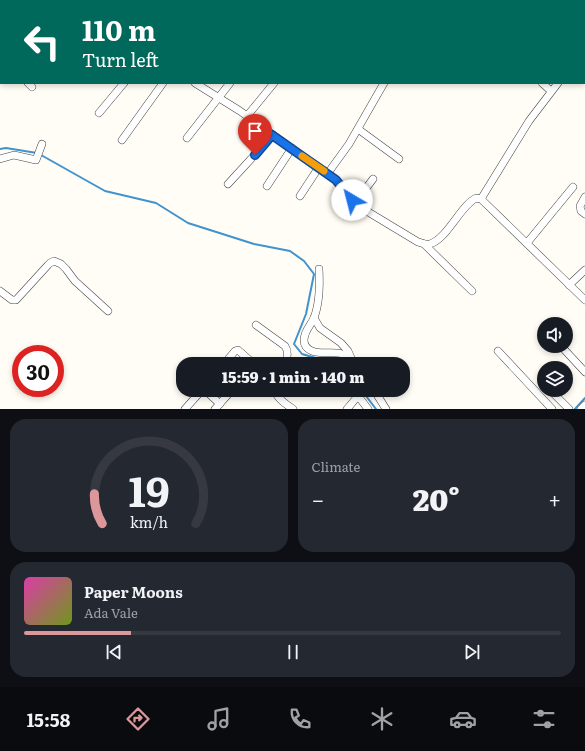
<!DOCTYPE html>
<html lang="en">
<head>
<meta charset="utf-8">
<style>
  :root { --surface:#171b24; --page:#242831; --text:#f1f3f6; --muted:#9ea1a6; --line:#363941; --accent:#dc979b }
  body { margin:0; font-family:Literata,serif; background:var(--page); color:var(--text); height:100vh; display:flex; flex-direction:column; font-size:15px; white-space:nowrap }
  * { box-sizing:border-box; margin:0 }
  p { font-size:13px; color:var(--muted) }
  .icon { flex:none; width:22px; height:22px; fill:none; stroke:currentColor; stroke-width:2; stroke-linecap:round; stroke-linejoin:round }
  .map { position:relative; height:409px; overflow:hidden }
  .sheet { display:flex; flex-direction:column; gap:10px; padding:10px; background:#0d0f14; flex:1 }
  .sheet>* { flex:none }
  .top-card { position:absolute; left:0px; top:0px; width:585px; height:84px; box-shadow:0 2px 6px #0003; background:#00695c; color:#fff; overflow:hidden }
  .tools { position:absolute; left:537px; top:317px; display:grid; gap:8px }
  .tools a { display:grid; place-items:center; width:36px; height:36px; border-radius:50%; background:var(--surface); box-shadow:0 2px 6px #0003; font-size:20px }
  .speed { position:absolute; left:12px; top:345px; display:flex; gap:8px; font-size:20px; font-weight:700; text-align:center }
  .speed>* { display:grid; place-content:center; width:52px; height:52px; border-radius:50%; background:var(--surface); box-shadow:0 2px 6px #0003; line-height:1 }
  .speed .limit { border:6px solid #d22; background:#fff; color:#111 }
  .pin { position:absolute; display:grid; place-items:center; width:34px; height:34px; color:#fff; margin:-41px -17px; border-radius:50% 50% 50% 0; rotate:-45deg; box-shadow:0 0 4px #0007 }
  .pin .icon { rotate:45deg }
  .me { position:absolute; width:44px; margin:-22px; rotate:323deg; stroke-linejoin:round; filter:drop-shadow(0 0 3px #0008) }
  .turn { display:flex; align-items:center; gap:14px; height:84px; padding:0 16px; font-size:18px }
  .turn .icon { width:52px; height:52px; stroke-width:2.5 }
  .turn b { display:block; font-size:28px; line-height:34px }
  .big { font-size:30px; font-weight:800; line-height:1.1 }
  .sheet .widget { flex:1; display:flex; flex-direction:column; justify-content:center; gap:6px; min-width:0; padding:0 14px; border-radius:16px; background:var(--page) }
  .sheet .dial { align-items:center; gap:0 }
  .dial svg { height:104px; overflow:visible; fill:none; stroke:var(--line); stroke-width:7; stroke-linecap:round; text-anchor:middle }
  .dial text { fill:var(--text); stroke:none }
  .song { display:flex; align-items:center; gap:12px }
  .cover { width:48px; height:48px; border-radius:6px; background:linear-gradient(135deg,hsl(320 70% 55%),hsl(80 70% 35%)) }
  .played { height:4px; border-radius:2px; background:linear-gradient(90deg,var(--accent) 20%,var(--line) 20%) }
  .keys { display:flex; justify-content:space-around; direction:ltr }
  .heat { display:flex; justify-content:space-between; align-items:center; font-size:22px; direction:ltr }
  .sheet .tiles { flex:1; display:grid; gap:10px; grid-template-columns:1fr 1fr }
  .widget:last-child { grid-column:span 2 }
  .trip { position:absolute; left:176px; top:357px; width:234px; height:40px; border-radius:16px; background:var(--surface); box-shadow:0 2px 6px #0003; font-weight:800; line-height:40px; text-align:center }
  .tabs { display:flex; height:64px; justify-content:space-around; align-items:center; background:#090b0e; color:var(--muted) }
  .tabs .icon { width:28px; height:28px }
  .tabs .selected { color:var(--accent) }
  .tabs b { font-size:18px; color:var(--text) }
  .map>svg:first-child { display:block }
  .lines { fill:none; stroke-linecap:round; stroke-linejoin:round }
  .stream { stroke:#4093ce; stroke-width:2 }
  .minor-casing { stroke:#444; stroke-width:8 }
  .minor { stroke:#fff; stroke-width:7 }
  .route-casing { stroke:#114b97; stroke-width:10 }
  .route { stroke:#1a73e8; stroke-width:7 }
  .slow { stroke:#f59e0b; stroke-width:7 }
</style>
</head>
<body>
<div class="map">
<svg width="585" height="409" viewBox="0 0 585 409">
  <rect width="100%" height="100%" fill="#fffdf5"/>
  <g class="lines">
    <g class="stream">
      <polyline points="0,149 6,148 37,153"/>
      <polyline points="41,155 105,191 156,203 188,223 254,244 290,251 304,261 314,274 306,314 294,344 302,354 336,364"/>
      <polyline points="363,392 376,409"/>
      <polyline points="575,409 585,398"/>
    </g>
    <g class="minor-casing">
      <g id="minor">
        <polyline points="34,0 35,1"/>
        <polyline points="127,0 129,1"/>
        <polyline points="368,0 369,1"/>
        <polyline points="180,1 181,0"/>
        <polyline points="438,1 439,0"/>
        <polyline points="0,47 1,48"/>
        <polyline points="584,55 585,54"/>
        <polyline points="28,83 32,87"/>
        <path d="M195 83 240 111 298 153 328 173 336 180 352 200 360 207 418 242C422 243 426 245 430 244 448 238 460 206 476 198L481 199 585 300"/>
        <polyline points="542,83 551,91"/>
        <polyline points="99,113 124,83"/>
        <polyline points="247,116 274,83"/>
        <polyline points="358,129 399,159"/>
        <polyline points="187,138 230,83"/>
        <polyline points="122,140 163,83"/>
        <polyline points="0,159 14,155 36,160 42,144"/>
        <polyline points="328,173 349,144 384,83"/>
        <polyline points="228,184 273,135"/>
        <polyline points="267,186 292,148"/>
        <polyline points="300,196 319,167"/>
        <polyline points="585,197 580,206 581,211 585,214"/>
        <polyline points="481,199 529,121 558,83"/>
        <polyline points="355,203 373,179"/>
        <polyline points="527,243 573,187"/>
        <polyline points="424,244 472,291"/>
        <path d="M319 269C320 286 320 302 314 318 311 325 304 331 304 340 304 346 307 349 312 351 324 356 341 348 350 359 352 360 353 362 354 364"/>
        <polyline points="569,285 585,270"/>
        <polyline points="0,291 12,300 16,300 48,265 50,263 54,261 61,264 66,269 75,281 108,311"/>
        <polyline points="314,318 320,328 341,343 348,351 352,360"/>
        <path d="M256 325 285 346C289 352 287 358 285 364"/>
        <polyline points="561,346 585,372"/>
        <polyline points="498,351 552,409"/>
        <polyline points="224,364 235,351 238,350 254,364"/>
        <polyline points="205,390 220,404"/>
        <path d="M275 390C276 398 287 405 293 409"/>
        <polyline points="364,390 359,394 358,396 368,409"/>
        <polyline points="374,390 386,409"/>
        <polyline points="550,390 569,409"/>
        <polyline points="185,409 202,390"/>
        <polyline points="215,409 232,390"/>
        <polyline points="347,409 358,396"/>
        <polyline points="581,409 585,405"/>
      </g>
    </g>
    <use href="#minor" class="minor"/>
  </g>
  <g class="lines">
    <g class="route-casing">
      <polyline id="route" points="255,155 272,135 336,180 352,200"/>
    </g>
    <use href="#route" class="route"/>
    <polyline class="slow" points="302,156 324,171"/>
  </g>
</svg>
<div class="tools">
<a><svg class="icon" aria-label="sound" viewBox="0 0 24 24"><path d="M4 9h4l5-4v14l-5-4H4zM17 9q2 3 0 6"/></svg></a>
<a><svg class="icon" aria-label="layers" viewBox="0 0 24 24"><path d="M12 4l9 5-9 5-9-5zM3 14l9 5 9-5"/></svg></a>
</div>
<div class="speed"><div class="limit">30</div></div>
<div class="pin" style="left:255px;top:155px;background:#d93025"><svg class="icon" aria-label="arrive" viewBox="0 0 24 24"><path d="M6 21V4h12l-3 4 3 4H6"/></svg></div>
<svg class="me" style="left:352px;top:200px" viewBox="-20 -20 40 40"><circle r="19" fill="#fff"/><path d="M0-13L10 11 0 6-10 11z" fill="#1a73e8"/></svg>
<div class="trip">15:59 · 1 min · 140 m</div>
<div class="top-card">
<div class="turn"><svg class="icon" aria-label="left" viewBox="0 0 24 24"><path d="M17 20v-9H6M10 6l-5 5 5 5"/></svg><div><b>110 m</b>Turn left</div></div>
</div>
</div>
<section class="sheet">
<div class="tiles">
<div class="widget dial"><svg viewBox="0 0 100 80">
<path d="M14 69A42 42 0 1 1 86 69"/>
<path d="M14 69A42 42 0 0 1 8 46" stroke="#dc979b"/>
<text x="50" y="56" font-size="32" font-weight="700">19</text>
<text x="50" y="72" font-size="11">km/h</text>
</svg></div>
<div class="widget"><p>Climate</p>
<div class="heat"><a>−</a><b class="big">20°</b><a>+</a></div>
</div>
<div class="widget">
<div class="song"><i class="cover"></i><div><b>Paper Moons</b><p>Ada Vale</p></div></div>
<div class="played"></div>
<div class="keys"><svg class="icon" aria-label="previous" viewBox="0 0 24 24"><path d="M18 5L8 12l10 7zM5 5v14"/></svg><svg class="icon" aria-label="pause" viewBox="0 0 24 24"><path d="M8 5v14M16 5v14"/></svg><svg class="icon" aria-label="next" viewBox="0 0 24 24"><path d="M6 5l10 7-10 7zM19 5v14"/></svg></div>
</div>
</div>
</section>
<nav class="tabs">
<b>15:58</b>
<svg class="icon selected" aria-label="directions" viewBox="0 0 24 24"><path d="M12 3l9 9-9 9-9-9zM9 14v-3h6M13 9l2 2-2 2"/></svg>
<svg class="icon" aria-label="music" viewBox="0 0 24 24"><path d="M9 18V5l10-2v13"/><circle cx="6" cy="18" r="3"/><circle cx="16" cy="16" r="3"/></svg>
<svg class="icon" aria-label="phone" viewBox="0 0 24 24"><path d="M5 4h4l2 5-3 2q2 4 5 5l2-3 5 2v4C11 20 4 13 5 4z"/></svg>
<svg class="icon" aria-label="climate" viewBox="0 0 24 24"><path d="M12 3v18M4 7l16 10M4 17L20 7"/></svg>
<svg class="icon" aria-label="car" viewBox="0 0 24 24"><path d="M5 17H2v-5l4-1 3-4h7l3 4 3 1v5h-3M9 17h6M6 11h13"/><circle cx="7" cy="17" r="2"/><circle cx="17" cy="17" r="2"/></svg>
<svg class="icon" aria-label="filters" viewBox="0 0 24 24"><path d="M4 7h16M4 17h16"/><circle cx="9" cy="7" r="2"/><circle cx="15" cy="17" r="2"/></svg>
</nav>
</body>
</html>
